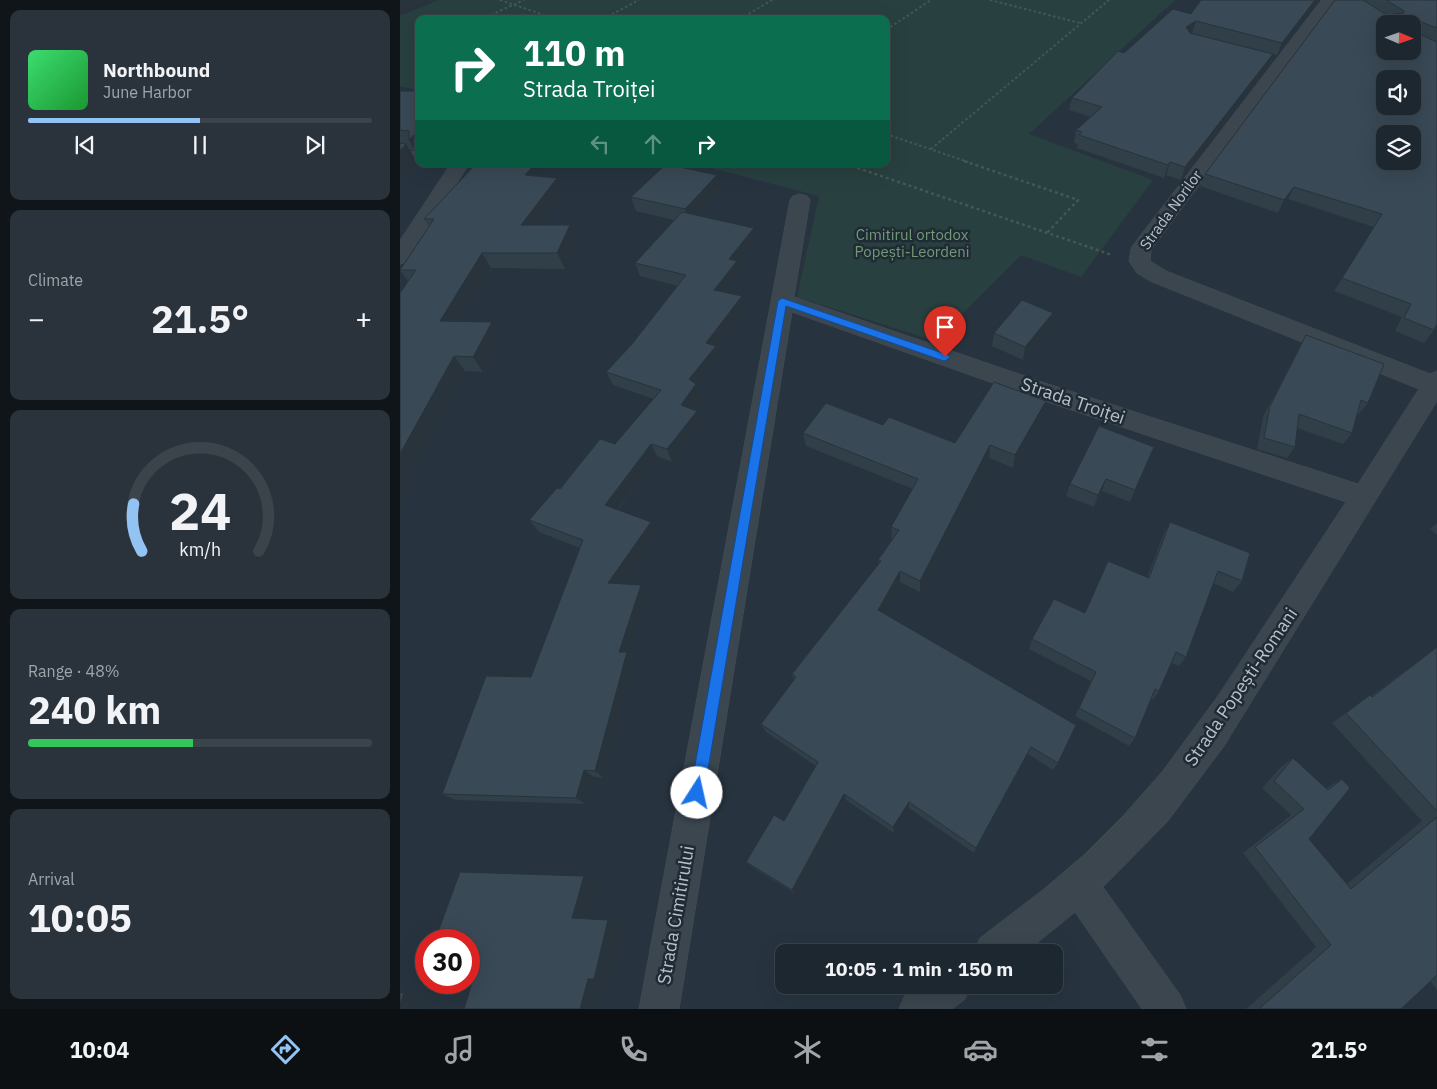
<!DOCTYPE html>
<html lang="en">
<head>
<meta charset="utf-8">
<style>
  :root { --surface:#1d272f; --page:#2a333b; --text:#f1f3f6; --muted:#a0a5aa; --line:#3b444b; --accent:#93c3f3 }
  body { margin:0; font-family:"IBM Plex Sans",sans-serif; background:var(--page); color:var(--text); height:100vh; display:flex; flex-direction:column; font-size:19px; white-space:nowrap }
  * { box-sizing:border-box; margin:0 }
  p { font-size:16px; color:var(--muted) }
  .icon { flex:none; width:28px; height:28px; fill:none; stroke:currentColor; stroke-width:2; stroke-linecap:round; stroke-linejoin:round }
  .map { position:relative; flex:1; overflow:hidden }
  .sheet { display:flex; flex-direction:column; gap:10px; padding:10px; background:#10151a; width:400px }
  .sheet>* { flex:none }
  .top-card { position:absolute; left:15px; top:15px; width:475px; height:152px; border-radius:10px; box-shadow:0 5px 20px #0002,0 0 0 1px var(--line); background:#0b6e4f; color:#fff; overflow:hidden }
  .needle { width:32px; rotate:92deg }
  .tools { position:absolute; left:976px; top:15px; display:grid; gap:10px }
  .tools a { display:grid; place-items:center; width:45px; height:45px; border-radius:10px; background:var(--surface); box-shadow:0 5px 20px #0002,0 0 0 1px var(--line); font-size:25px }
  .speed { position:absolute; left:15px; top:929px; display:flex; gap:10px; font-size:25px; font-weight:700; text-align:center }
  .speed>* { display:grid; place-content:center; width:65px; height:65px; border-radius:50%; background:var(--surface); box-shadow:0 5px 20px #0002,0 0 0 1px var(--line); line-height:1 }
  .speed .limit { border:8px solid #d22; background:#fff; color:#111 }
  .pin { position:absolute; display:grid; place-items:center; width:42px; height:42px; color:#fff; margin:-51px -21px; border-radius:50% 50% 50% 0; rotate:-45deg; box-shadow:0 0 5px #0007 }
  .pin .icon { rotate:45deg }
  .me { position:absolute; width:55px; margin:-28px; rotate:10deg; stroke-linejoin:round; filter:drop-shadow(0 0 4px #0008) }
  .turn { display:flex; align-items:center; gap:18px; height:105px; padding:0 25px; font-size:22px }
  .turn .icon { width:65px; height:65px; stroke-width:2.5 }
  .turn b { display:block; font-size:35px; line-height:42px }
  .lanes { display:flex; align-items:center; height:48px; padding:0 25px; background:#0003; justify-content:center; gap:25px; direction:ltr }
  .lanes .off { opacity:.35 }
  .big { font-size:38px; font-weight:700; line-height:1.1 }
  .sheet .tile { flex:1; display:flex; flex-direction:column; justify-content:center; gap:8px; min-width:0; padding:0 18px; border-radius:10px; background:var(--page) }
  .sheet .dial { align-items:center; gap:0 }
  .dial svg { height:130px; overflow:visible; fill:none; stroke:var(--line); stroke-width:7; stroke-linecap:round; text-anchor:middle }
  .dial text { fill:var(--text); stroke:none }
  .song { display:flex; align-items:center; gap:15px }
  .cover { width:60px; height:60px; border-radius:8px; background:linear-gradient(135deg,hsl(140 70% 55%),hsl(130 70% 35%)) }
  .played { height:5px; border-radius:2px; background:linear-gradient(90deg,var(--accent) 50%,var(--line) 50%) }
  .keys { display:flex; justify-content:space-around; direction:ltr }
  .heat { display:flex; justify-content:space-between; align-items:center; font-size:28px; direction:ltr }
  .charge { height:8px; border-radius:4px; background:linear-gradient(90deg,#34c759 48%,var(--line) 0) }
  .trip { position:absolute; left:375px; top:944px; width:288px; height:50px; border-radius:10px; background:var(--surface); box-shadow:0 5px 20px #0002,0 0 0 1px var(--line); font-weight:700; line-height:50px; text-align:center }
  .tab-bar { display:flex; height:80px; justify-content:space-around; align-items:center; background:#0c1013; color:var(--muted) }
  .tab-bar .icon { width:35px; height:35px }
  .tab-bar .active { color:var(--accent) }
  .tab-bar b { font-size:22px; color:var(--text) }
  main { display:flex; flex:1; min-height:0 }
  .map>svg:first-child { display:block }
  .green { fill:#294040 }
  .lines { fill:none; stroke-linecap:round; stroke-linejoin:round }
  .street-casing { stroke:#444f59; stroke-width:1 }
  .path-far1 { stroke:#425857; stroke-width:2; stroke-dasharray:2.5 2.5; stroke-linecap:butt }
  .path { stroke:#425857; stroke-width:2.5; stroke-dasharray:3 3; stroke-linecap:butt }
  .street { fill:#3b464f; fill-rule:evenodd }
  .wall { fill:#313f49 }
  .shaded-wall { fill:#28333c }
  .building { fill:#394955; stroke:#28333c; fill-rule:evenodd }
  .route { fill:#1a73e8; stroke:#114b97 }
  .labels { text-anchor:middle; stroke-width:5; stroke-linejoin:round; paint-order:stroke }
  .far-street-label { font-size:15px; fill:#b7c1ca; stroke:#202b35 }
  .far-park-label { font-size:15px; fill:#709a75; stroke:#202b35 }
  .street-label { font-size:18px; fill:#b7c1ca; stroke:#202b35 }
</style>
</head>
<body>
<main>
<section class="sheet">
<div class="tile">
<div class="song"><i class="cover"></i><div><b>Northbound</b><p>June Harbor</p></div></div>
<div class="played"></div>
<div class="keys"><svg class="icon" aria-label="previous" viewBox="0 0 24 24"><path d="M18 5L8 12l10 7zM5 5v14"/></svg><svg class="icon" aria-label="pause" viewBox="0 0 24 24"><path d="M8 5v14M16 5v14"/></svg><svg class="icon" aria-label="next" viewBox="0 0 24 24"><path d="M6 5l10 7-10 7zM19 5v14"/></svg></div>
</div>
<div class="tile"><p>Climate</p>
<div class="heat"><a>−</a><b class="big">21.5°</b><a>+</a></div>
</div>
<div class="tile dial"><svg viewBox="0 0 100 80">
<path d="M14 69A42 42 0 1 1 86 69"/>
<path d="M14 69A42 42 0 0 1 9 40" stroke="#93c3f3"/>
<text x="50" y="56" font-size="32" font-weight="700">24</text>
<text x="50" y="72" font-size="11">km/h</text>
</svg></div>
<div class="tile"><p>Range · 48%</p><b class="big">240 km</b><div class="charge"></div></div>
<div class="tile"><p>Arrival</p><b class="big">10:05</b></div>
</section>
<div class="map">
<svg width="1037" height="1009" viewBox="0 0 1037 1009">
  <rect width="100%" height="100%" fill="#27343f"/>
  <polygon class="green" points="39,0 775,0 629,134 753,180 681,277 621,255 535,341 397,297 419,196 296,164 486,164 486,19 19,19 19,91 0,86 0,16"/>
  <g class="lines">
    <g class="street-casing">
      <g id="street">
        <polygon points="922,0 936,0 751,250 750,261 766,271 1030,374 1037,371 1037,401 824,746 767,822 703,887 780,995 786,1009 742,1009 675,912 626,952 574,952 580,938 644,889 685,854 723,816 762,772 818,696 946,502 624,394 392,312 279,1009 239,1009 390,200 393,196 400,194 407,196 410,200 394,297 642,382 958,484 1019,389 750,281 737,273 729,261 731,249 734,244"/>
        <polygon points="0,151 19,152 19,162 0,161"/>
        <polygon points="51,164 69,164 7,262 0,264 0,241"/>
        <polygon points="517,985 571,985 565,999 552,1009 499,1009 505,995"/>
      </g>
    </g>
    <g class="path-far1">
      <polyline points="100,0 156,19"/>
      <polyline points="590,0 680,23"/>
      <polyline points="82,19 124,0"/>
      <polyline points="203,19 239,0"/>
      <polyline points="340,19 372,0"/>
      <polyline points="486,30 531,0"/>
      <polyline points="486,134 568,162"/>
      <polyline points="531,149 709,0"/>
    </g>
    <g class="path">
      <polyline points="564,161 678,200 646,234"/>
      <polyline points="446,164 712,255"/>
    </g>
    <use href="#street" class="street"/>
  </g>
  <g class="wall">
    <polygon points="801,0 920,0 877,55 792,33 873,54 869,66 781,180 766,175 764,178 677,148 678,144 674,143 676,130 691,117 669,110 672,98 724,53 791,14"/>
    <polygon points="935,0 1037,0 1037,324 1034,330 1024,343 995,331 1002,317 934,291 974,227 888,199 878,213 800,186 805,174"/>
    <polygon points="19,89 19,157 15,150 10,150 18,164 0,186 0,91 16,91"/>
    <polygon points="76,164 156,164 144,177 157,178 164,193 140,225 177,241 165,269 91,268 59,322 92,322 101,338 83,372 65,371 7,479 13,485 0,509 0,293 8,281 0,270 29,227 24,219"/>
    <polygon points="321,189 297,215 357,242 338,266 340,275 326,293 345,310 316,348 320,359 297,387 301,397 292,409 297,411 302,424 272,462 257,456 218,510 251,522 258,534 223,584 248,596 229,655 235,662 204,778 194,777 186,804 56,800 42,794 131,677 180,548 139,532 129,520 160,489 215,444 254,399 213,385 206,372 232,344 278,286 240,276 235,263 274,220 236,211 231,197"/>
    <polygon points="653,313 650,327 623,360 592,346 594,333"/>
    <polygon points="906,335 968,403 959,414 957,413 952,433 943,444 897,428 895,447 887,458 857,449 863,417"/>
    <polygon points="646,401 643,414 613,468 589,458 520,592 500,582 483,613 658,763 653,770 628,754 574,853 509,808 494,833 446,800 396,894 352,867 346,862 384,821 416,766 366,732 361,724 394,680 392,674 479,565 478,560 493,539 492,539 491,527 513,489 406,446 403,433 483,425 555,443"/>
    <polygon points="754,447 730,502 702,491 694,507 666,496 670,484"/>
    <polygon points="770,522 842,581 833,592 813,583 786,657 779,666 772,663 759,691 753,700 751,699 735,738 729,746 675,716 691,681 629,649 632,639 685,613 747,578 764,533"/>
    <polygon points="1037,523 1037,535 1030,529"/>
    <polygon points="1037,647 1037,990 1030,981 1001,1009 846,1009 916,947 843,853 891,815 862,788 881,767 893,758 926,788 942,779 909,839 947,884 1022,821 932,723 970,695 971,696"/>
  </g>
  <g class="shaded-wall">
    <polygon points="0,0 29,0 0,12"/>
    <polygon points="915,0 920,0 877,55 882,43"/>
    <polygon points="796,21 792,33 783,39 786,27"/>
    <polygon points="873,54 869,66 781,180 785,167"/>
    <polygon points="19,129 19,157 9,140"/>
    <polygon points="6,144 18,164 0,186 0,151"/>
    <polygon points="770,162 766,175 764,178 768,165"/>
    <polygon points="135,164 156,164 133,190 125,175"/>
    <polygon points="317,175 321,189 289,223 285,209"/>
    <polygon points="157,178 164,193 129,240 121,225"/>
    <polygon points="894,187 888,199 878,213 884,200"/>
    <polygon points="170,225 177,241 165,269 157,253"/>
    <polygon points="354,228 357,242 338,266 340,275 318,303 314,290 329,259"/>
    <polygon points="82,253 91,268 51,336 40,321"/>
    <polygon points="342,296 345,310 316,348 320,359 297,387 301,397 286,418 281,405 289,379 306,343"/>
    <polygon points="653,313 650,327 623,360 625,347"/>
    <polygon points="92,322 101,338 83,372 73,357"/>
    <polygon points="54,356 65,371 7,479 13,485 0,509 0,454"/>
    <polygon points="646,401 643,414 613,468 615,455"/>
    <polygon points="297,411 302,424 272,462 267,449"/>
    <polygon points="251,444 257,456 212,517 205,505"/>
    <polygon points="590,445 589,458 520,592 520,581"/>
    <polygon points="706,479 702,491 694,507 698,495"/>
    <polygon points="251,522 258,534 216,594 208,583"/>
    <polygon points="500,571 500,582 479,621 478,610"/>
    <polygon points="241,585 248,596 229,655 235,662 204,778 195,771 219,652"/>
    <polygon points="631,747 628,754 574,853 576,848"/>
    <polygon points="184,770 194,777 186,804 176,798"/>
    <polygon points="444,794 446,800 396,894 392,890"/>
    <polygon points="509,802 509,808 494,833 493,827"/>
    <polygon points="184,876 199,882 189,923 172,918"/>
    <polygon points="208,920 223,924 210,981 194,979"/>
    <polygon points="188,979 204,981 197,1009 180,1009"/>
    <polygon points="4,993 22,994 17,1009 0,1009 0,1005"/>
  </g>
  <g class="building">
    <polygon points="801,0 915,0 882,43 796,21 786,27 790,33 873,54 785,167 770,162 768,165 679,135 682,132 676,130 702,107 672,98 718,51 724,53 773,9 791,14"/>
    <path d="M935 0H963L990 17 992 14 1004 13V11L986 0H1037V28L1016 20 1017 33 1037 42V324L1034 330 1004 318 1011 304 942 278 982 214 894 187 884 200 805 174ZM985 24H1012V51H985ZM985 79H1012V106H985ZM985 134H1012V161H985Z"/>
    <polygon points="18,89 19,129 9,140 9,131 0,130 0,91 16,91"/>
    <polygon points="0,143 6,144 0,151"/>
    <polygon points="76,164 135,164 125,175 157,178 121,225 170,225 157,253 82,253 40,321 92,322 73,357 54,356 0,454 0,293 16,270 0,270 34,219 24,219"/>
    <polygon points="266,164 317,175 285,209 231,197"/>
    <polygon points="282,212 354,228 329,259 337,261 314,290 342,296 306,343 316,346 289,379 296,384 281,405 297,411 267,449 251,444 205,505 251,522 208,583 241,585 219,652 227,652 195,771 184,770 176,798 42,794 86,676 131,677 183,540 129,520 157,488 160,489 200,439 215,444 261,390 206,372 232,344 286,275 235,263"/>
    <polygon points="622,300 653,313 625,347 594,333"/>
    <polygon points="906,335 984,364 968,403 961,400 952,433 899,414 895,447 864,438 870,406"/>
    <polygon points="594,382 646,401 615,455 590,445 520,581 500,571 478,610 676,725 658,763 631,747 576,848 509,802 493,827 444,794 392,890 346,862 374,815 384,821 418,762 361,724 396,677 392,674 481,561 478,560 499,530 491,527 518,479 403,433 426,403 483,425 489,417 555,443"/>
    <polygon points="699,426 754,447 735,490 706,479 698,495 670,484"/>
    <polygon points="770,522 850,553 842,581 818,571 786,657 776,652 759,691 755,689 735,738 679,708 696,672 632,639 654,599 685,613 708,561 749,578"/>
    <polygon points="1037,647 1037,811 946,713 970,695 972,697"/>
    <polygon points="893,758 928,790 942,779 950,788 909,839 951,889 1037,817 1037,975 1001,1009 859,1009 931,945 855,847 904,809 874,781"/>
    <polygon points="60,872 184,876 172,918 208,920 194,979 188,979 180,1009 64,1009 74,976 69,975 69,940 35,940"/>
    <polygon points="26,965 26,974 23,974"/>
    <polygon points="0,993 4,993 0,1005"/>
  </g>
  <polygon class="route" points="382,298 548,355 550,357 545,361 541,360 386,306 304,793 302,798 297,800 292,798 290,793 378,301"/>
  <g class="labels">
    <g class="far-street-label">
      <text transform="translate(771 210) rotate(-54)" y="5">Strada Norilor</text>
    </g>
    <g class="far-park-label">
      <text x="512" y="240">Cimitirul ortodox<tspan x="512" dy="17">Popești-Leordeni</tspan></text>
    </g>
    <g class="street-label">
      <text transform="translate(673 401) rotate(19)" y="6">Strada Troiței</text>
      <text transform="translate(841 687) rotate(-56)" y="6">Strada Popești-Romani</text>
      <text transform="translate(276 915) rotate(-80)" y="6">Strada Cimitirului</text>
    </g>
  </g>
</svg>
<div class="tools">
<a><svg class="needle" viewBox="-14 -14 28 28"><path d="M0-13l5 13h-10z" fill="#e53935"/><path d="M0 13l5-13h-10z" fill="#a0a5aa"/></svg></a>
<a><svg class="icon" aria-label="sound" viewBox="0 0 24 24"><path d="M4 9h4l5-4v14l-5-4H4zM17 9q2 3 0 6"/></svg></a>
<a><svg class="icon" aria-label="layers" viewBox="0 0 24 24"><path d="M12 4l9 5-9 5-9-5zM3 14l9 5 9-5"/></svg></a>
</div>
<div class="speed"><div class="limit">30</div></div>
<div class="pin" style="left:545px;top:357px;background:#d93025"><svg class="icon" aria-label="arrive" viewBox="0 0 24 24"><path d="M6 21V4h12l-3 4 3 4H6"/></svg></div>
<svg class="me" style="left:297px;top:793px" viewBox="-20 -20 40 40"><circle r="19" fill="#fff"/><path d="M0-13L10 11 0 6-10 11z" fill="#1a73e8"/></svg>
<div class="trip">10:05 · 1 min · 150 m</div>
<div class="top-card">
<div class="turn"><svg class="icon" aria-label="right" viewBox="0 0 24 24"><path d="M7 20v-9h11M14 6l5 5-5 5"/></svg><div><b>110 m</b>Strada Troiței</div></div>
<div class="lanes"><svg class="icon off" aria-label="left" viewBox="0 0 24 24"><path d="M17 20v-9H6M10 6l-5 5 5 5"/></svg><svg class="icon off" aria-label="ahead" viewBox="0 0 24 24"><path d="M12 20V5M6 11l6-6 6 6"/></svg><svg class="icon" aria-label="right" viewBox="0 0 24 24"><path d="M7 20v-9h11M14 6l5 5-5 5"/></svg></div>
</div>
</div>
</main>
<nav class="tab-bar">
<b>10:04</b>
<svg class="icon active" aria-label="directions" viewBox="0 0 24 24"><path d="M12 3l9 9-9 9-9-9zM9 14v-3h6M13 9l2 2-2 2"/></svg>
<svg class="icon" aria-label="music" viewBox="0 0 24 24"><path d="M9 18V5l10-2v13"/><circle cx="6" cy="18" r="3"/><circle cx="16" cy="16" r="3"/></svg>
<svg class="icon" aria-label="phone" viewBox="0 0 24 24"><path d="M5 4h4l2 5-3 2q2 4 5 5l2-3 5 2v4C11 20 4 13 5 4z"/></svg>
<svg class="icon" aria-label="climate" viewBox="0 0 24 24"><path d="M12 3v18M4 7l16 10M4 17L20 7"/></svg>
<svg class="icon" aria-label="car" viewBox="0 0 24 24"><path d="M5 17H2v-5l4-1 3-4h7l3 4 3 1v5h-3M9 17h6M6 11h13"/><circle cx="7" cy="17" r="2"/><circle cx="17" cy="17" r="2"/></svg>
<svg class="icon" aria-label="filters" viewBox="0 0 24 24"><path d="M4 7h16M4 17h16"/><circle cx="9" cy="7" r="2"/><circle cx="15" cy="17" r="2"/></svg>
<b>21.5°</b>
</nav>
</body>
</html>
